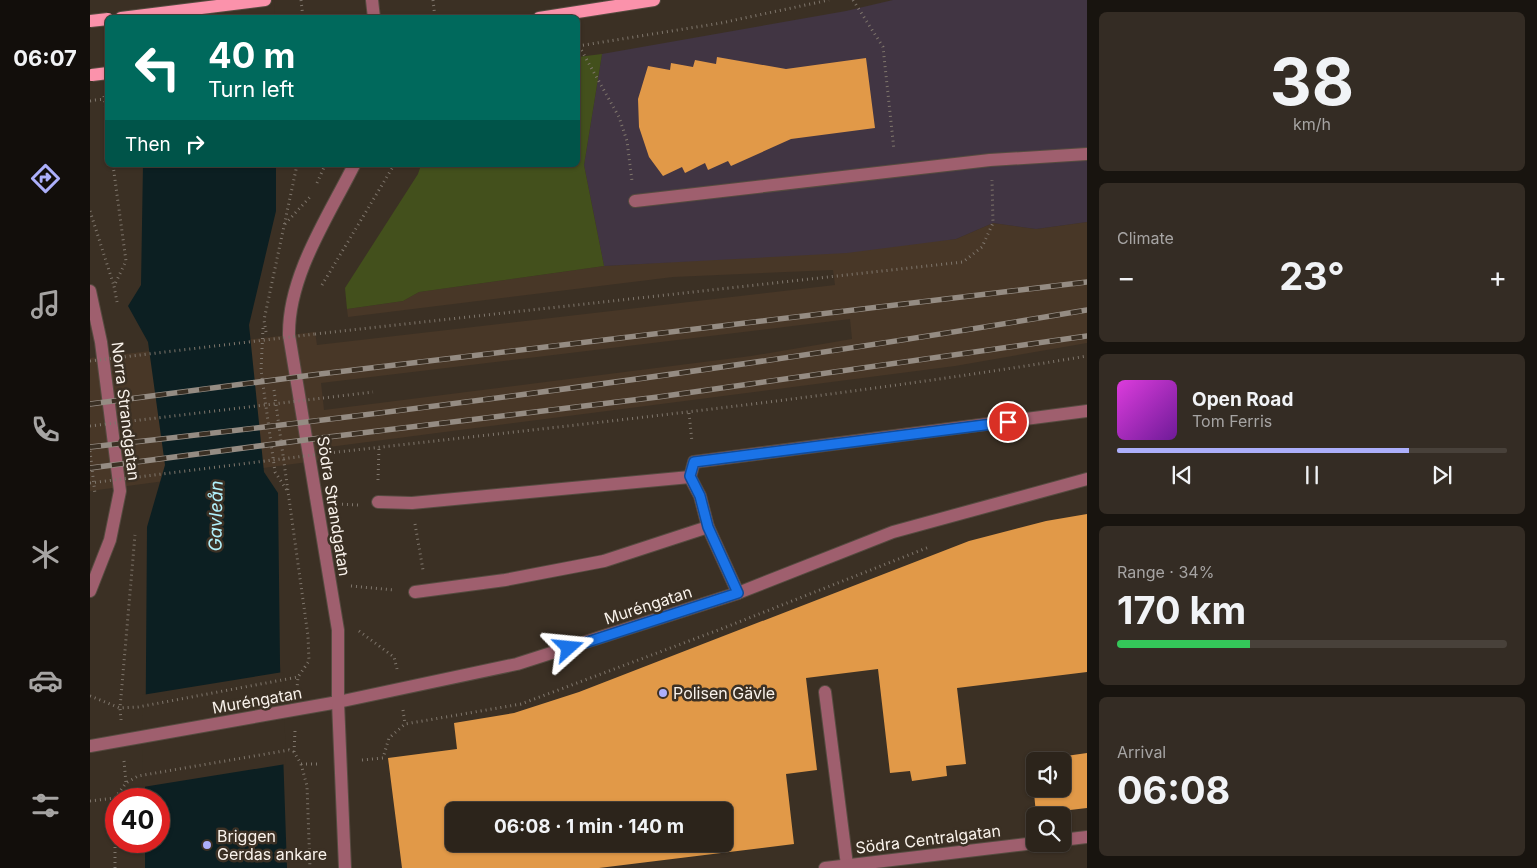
<!DOCTYPE html>
<html lang="en">
<head>
<meta charset="utf-8">
<style>
  :root { --surface:#2c241b; --page:#342c24; --text:#f1f3f6; --muted:#a6a4a3; --line:#48413a; --accent:#acaffb }
  body { margin:0; font-family:Inter,sans-serif; background:var(--page); color:var(--text); height:100vh; display:flex; flex-direction:column; font-size:19px; white-space:nowrap }
  * { box-sizing:border-box; margin:0 }
  p { font-size:16px; color:var(--muted) }
  .icon { flex:none; width:28px; height:28px; fill:none; stroke:currentColor; stroke-width:2; stroke-linecap:round; stroke-linejoin:round }
  .map { position:relative; flex:1; overflow:hidden }
  .side { display:flex; flex-direction:column; gap:12px; padding:12px; background:#18140f; width:450px }
  .side>* { flex:none }
  .top-card { position:absolute; left:15px; top:15px; width:475px; height:152px; border-radius:8px; box-shadow:0 1px 4px #0004,0 0 0 1px var(--line); background:#00695c; color:#fff; overflow:hidden }
  .tools { position:absolute; left:936px; top:752px; display:grid; gap:10px }
  .tools a { display:grid; place-items:center; width:45px; height:45px; border-radius:8px; background:var(--surface); box-shadow:0 1px 4px #0004,0 0 0 1px var(--line); font-size:25px }
  .speed { position:absolute; left:15px; top:788px; display:flex; gap:10px; font-size:25px; font-weight:700; text-align:center }
  .speed>* { display:grid; place-content:center; width:65px; height:65px; border-radius:50%; background:var(--surface); box-shadow:0 1px 4px #0004,0 0 0 1px var(--line); line-height:1 }
  .speed .limit { border:8px solid #d22; background:#fff; color:#111 }
  .pin { position:absolute; display:grid; place-items:center; width:42px; height:42px; color:#fff; margin:-21px; border:2px solid #fff; border-radius:50%; box-shadow:0 1px 5px #0007 }
  .me { position:absolute; width:55px; margin:-28px; rotate:72deg; stroke-linejoin:round; filter:drop-shadow(0 0 4px #0008) }
  .turn { display:flex; align-items:center; gap:18px; height:105px; padding:0 20px; font-size:22px }
  .turn .icon { width:65px; height:65px; stroke-width:2.5 }
  .turn b { display:block; font-size:35px; line-height:42px }
  .then { display:flex; align-items:center; height:48px; padding:0 20px; background:#0003; gap:10px; font-size:19px }
  .big { font-size:38px; font-weight:700; line-height:1.1 }
  .side .tile { flex:1; display:flex; flex-direction:column; justify-content:center; gap:8px; min-width:0; padding:0 18px; border-radius:8px; background:var(--page) }
  .side .dial { align-items:center; gap:0 }
  .dial b { font-size:65px; line-height:1 }
  .song { display:flex; align-items:center; gap:15px }
  .cover { width:60px; height:60px; border-radius:8px; background:linear-gradient(135deg,hsl(300 70% 55%),hsl(280 70% 35%)) }
  .played { height:5px; border-radius:2px; background:linear-gradient(90deg,var(--accent) 75%,var(--line) 75%) }
  .keys { display:flex; justify-content:space-around; direction:ltr }
  .heat { display:flex; justify-content:space-between; align-items:center; font-size:28px; direction:ltr }
  .charge { height:8px; border-radius:4px; background:linear-gradient(90deg,#34c759 34%,var(--line) 0) }
  .trip { position:absolute; left:355px; top:802px; width:288px; height:50px; border-radius:8px; background:var(--surface); box-shadow:0 1px 4px #0004,0 0 0 1px var(--line); font-weight:700; line-height:50px; text-align:center }
  main { display:flex; flex:1; min-height:0 }
  .tab-bar { display:flex; flex-direction:column; width:90px; justify-content:space-around; align-items:center; background:#120e0b; color:var(--muted) }
  .tab-bar .icon { width:35px; height:35px }
  .tab-bar .active { color:var(--accent) }
  .tab-bar b { font-size:22px; color:var(--text) }
  .map>svg:first-child { display:block }
  .built { fill:#483727; fill-rule:evenodd }
  .industrial { fill:#413543 }
  .green { fill:#43501c }
  .water { fill:#0c1f22 }
  .pier { fill:#3b3024 }
  .building { fill:#e19948; fill-rule:evenodd }
  .lines { fill:none; stroke-linecap:round; stroke-linejoin:round }
  .minor-casing { stroke:#564b40; stroke-width:14 }
  .major-casing { stroke:#564b40; stroke-width:14 }
  .path { stroke:#7f766c; stroke-width:3; stroke-dasharray:1 4; stroke-linecap:butt }
  .minor { stroke:#9f5f6e; stroke-width:12 }
  .major { stroke:#fb92ab; stroke-width:12 }
  .rail-casing { stroke:#958c83; stroke-width:5.5 }
  .rail { stroke:#3b3024; stroke-width:4; stroke-dasharray:11; stroke-linecap:butt }
  .major-bridge-casing { stroke:#564b40; stroke-width:14; stroke-linecap:butt }
  .path-bridge { stroke:#7f766c; stroke-width:3; stroke-dasharray:1 4; stroke-linecap:butt }
  .major-bridge { stroke:#fb92ab; stroke-width:12 }
  .route-casing { stroke:#114b97; stroke-width:12 }
  .route { stroke:#1a73e8; stroke-width:9 }
  .poi-dot { fill:#acaffb; stroke:#3b3024; stroke-width:2 }
  .labels { text-anchor:middle; stroke-width:5; stroke-linejoin:round; paint-order:stroke }
  .street-label { font-size:16px; fill:#f9f2eb; stroke:#3b3024 }
  .poi-label { font-size:16px; fill:#f9f2eb; stroke:#3b3024; text-anchor:start }
  .water-label { font-size:18px; font-style:italic; fill:#b2f1fb; stroke:#3b3024 }
</style>
</head>
<body>
<main>
<nav class="tab-bar">
<b>06:07</b>
<svg class="icon active" aria-label="directions" viewBox="0 0 24 24"><path d="M12 3l9 9-9 9-9-9zM9 14v-3h6M13 9l2 2-2 2"/></svg>
<svg class="icon" aria-label="music" viewBox="0 0 24 24"><path d="M9 18V5l10-2v13"/><circle cx="6" cy="18" r="3"/><circle cx="16" cy="16" r="3"/></svg>
<svg class="icon" aria-label="phone" viewBox="0 0 24 24"><path d="M5 4h4l2 5-3 2q2 4 5 5l2-3 5 2v4C11 20 4 13 5 4z"/></svg>
<svg class="icon" aria-label="climate" viewBox="0 0 24 24"><path d="M12 3v18M4 7l16 10M4 17L20 7"/></svg>
<svg class="icon" aria-label="car" viewBox="0 0 24 24"><path d="M5 17H2v-5l4-1 3-4h7l3 4 3 1v5h-3M9 17h6M6 11h13"/><circle cx="7" cy="17" r="2"/><circle cx="17" cy="17" r="2"/></svg>
<svg class="icon" aria-label="filters" viewBox="0 0 24 24"><path d="M4 7h16M4 17h16"/><circle cx="9" cy="7" r="2"/><circle cx="15" cy="17" r="2"/></svg>
</nav>
<div class="map">
<svg width="997" height="868" viewBox="0 0 997 868">
  <rect width="100%" height="100%" fill="#3b3024"/>
  <path class="built" d="M997 222V343L865 366 239 447 240 459 0 491V358L225 332 227 345 745 285 743 270 583 277 258 317 257 309 313 301 329 292 514 266 665 257 866 239 903 223 946 229ZM760 319 762 339 661 356 234 410 231 383Z"/>
  <polygon class="industrial" points="803,0 997,0 997,222 946,229 903,223 866,239 757,253 514,266 494,165 512,54 756,11"/>
  <polygon class="green" points="512,54 494,165 514,266 329,292 313,301 257,309 255,288 328,174 331,165 488,165 488,57"/>
  <polygon class="water" points="53,165 186,165 186,211 159,325 174,472 188,493 190,664 197,868 55,868 55,841 69,841 69,799 55,799 57,527 75,465 58,342 38,306 51,285"/>
  <g class="pier">
    <polygon points="53,0 184,0 185,18 53,18"/>
    <polygon points="193,672 196,764 53,787 52,695"/>
  </g>
  <g class="building">
    <polygon points="627,57 696,69 776,58 785,128 701,139 641,166 638,161 618,170 615,163 595,173 592,167 573,176 559,157 549,127 548,99 558,66 580,70 581,63 603,67 605,60 626,64"/>
    <path d="M997 514V672L867 688 876 764 856 766 857 776 822 781 820 771 800 773 788 669 716 678 727 770 696 774 704 844 509 868H312L298 758 367 749 364 723 424 713 489 692 879 541 956 521ZM364 811H634V844H364Z"/>
    <path d="M997 753V808L946 814 941 761ZM945 761H972V789H945Z"/>
  </g>
  <g class="lines">
    <g class="minor-casing">
      <g id="minor">
        <polyline points="282,0 284,18"/>
        <polyline points="545,201 900,160 997,154"/>
        <polyline points="0,291 11,342 30,491 20,540 0,591"/>
        <polyline points="288,502 322,503 600,477"/>
        <polyline points="325,592 415,580 514,561 618,527"/>
        <polyline points="648,593 618,527 610,496 600,477 604,462 997,411"/>
        <polyline points="735,692 757,865"/>
        <polyline points="0,746 248,702 427,664 648,593 803,532 997,479"/>
        <polyline points="972,840 997,837"/>
        <path d="M255 868 248 702V630L199 335C198 276 238 217 264 165"/>
        <polyline points="735,868 945,843"/>
      </g>
    </g>
    <g class="major-casing">
      <g id="major">
        <polyline points="31,18 175,0"/>
        <polyline points="449,18 564,0"/>
      </g>
    </g>
    <g class="path">
      <polyline points="211,0 213,18"/>
      <polyline points="343,0 345,18"/>
      <polyline points="763,0 793,47 804,150"/>
      <polyline points="488,46 631,23 739,0"/>
      <polyline points="489,46 529,117 537,141 542,181"/>
      <polyline points="14,96 18,125"/>
      <polyline points="0,101 5,100"/>
      <polyline points="23,165 36,261 24,286 27,302"/>
      <polyline points="227,183 235,165"/>
      <polyline points="0,211 24,286"/>
      <polyline points="195,224 221,196"/>
      <polyline points="232,285 304,165"/>
      <polyline points="173,328 171,370 185,472 198,492"/>
      <polyline points="176,332 174,320 207,165"/>
      <polyline points="225,334 873,262 892,247 903,223 902,180"/>
      <polyline points="184,390 218,636 219,661 208,677 207,688"/>
      <polyline points="233,398 283,392"/>
      <polyline points="599,413 602,442"/>
      <polyline points="0,451 5,494"/>
      <path d="M239 453C492 424 746 398 997 356"/>
      <polyline points="288,480 289,447"/>
      <polyline points="247,504 269,505"/>
      <polyline points="325,524 333,570"/>
      <polyline points="261,586 304,590"/>
      <polyline points="269,631 304,657 307,669"/>
      <polyline points="0,696 30,708 48,707 208,677"/>
      <polyline points="313,710 315,724"/>
      <polyline points="31,720 30,708 45,535"/>
      <polyline points="205,731 204,752 211,764 217,786 220,868"/>
      <polyline points="272,760 293,758 299,738 315,724 431,704 631,629 839,547"/>
      <polyline points="34,761 36,783"/>
      <polyline points="211,764 231,764"/>
      <polyline points="0,801 25,798"/>
      <polyline points="25,868 25,798 36,783 48,776 199,750 204,752"/>
    </g>
    <use href="#minor" class="minor"/>
    <use href="#major" class="major"/>
    <g class="rail-casing">
      <g id="rail">
        <polyline points="0,404 230,374 997,282"/>
        <path d="M0 447C333 410 666 366 997 310"/>
        <polyline points="0,468 238,437 568,397 997,336"/>
      </g>
    </g>
    <use href="#rail" class="rail"/>
    <g class="major-bridge-casing">
      <g id="major-bridge">
        <polyline points="0,21 18,19"/>
        <polyline points="2,75 18,73"/>
      </g>
    </g>
    <g class="path-bridge">
      <polyline points="5,100 18,99"/>
      <polyline points="0,361 225,334"/>
      <polyline points="0,426 233,398"/>
      <polyline points="0,483 239,453"/>
    </g>
    <use href="#major-bridge" class="major-bridge"/>
  </g>
  <g class="lines">
    <g class="route-casing">
      <polyline id="route" points="479,648 648,593 618,527 610,496 600,476 604,462 918,422"/>
    </g>
    <use href="#route" class="route"/>
  </g>
  <g class="poi-dot">
    <circle cx="573" cy="693" r="5"/>
    <circle cx="117" cy="845" r="5"/>
  </g>
  <g class="labels">
    <g class="street-label">
      <text transform="translate(36 411) rotate(83)" y="6">Norra Strandgatan</text>
      <text transform="translate(244 506) rotate(81)" y="6">Södra Strandgatan</text>
      <text transform="translate(558 605) rotate(-18)" y="6">Muréngatan</text>
      <text transform="translate(167 700) rotate(-10)" y="6">Muréngatan</text>
      <text transform="translate(838 839) rotate(-7)" y="6">Södra Centralgatan</text>
    </g>
    <g class="poi-label">
      <text x="583" y="699">Polisen Gävle</text>
      <text x="127" y="842">Briggen<tspan x="127" dy="18">Gerdas ankare</tspan></text>
    </g>
    <g class="water-label">
      <text transform="translate(126 516) rotate(-89)" y="6">Gavleån</text>
    </g>
  </g>
</svg>
<div class="tools">
<a><svg class="icon" aria-label="sound" viewBox="0 0 24 24"><path d="M4 9h4l5-4v14l-5-4H4zM17 9q2 3 0 6"/></svg></a>
<a><svg class="icon" aria-label="search" viewBox="0 0 24 24"><circle cx="10" cy="10" r="6"/><path d="M15 15l6 6"/></svg></a>
</div>
<div class="speed"><div class="limit">40</div></div>
<div class="pin" style="left:918px;top:422px;background:#d93025"><svg class="icon" aria-label="arrive" viewBox="0 0 24 24"><path d="M6 21V4h12l-3 4 3 4H6"/></svg></div>
<svg class="me" style="left:479px;top:648px" viewBox="-20 -20 40 40"><path d="M0-17L14 15 0 8-14 15z" fill="#1a73e8" stroke="#fff" stroke-width="4"/></svg>
<div class="trip">06:08 · 1 min · 140 m</div>
<div class="top-card">
<div class="turn"><svg class="icon" aria-label="left" viewBox="0 0 24 24"><path d="M17 20v-9H6M10 6l-5 5 5 5"/></svg><div><b>40 m</b>Turn left</div></div>
<div class="then">Then<svg class="icon" aria-label="right" viewBox="0 0 24 24"><path d="M7 20v-9h11M14 6l5 5-5 5"/></svg></div>
</div>
</div>
<section class="side">
<div class="tile dial"><b>38</b><p>km/h</p></div>
<div class="tile"><p>Climate</p>
<div class="heat"><a>−</a><b class="big">23°</b><a>+</a></div>
</div>
<div class="tile">
<div class="song"><i class="cover"></i><div><b>Open Road</b><p>Tom Ferris</p></div></div>
<div class="played"></div>
<div class="keys"><svg class="icon" aria-label="previous" viewBox="0 0 24 24"><path d="M18 5L8 12l10 7zM5 5v14"/></svg><svg class="icon" aria-label="pause" viewBox="0 0 24 24"><path d="M8 5v14M16 5v14"/></svg><svg class="icon" aria-label="next" viewBox="0 0 24 24"><path d="M6 5l10 7-10 7zM19 5v14"/></svg></div>
</div>
<div class="tile"><p>Range · 34%</p><b class="big">170 km</b><div class="charge"></div></div>
<div class="tile"><p>Arrival</p><b class="big">06:08</b></div>
</section>
</main>
</body>
</html>
